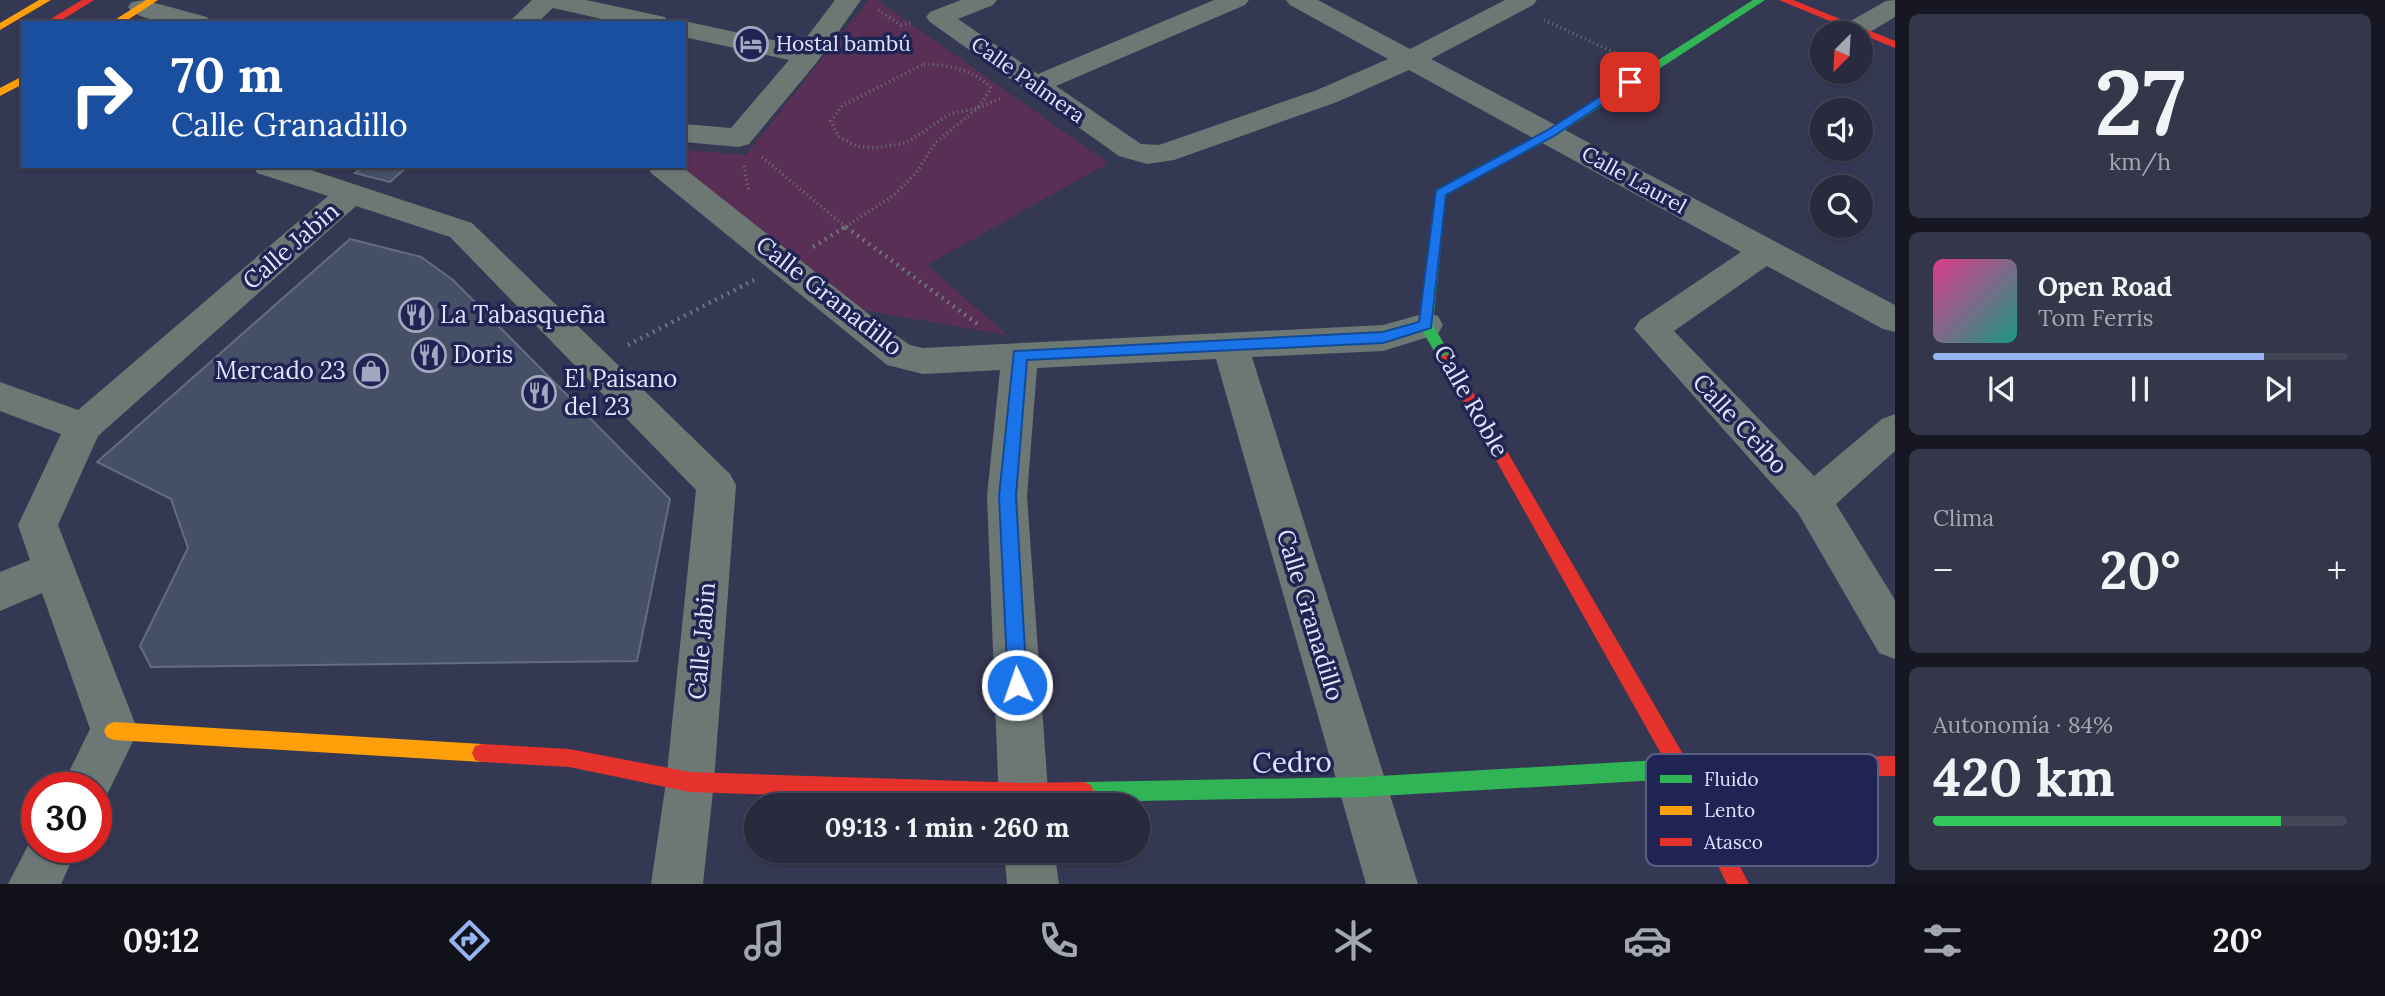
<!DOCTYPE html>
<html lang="es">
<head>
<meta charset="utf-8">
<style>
  :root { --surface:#282a3e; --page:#343649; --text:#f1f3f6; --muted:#a5a7b0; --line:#444658; --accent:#95b2f1 }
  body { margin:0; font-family:Lora,serif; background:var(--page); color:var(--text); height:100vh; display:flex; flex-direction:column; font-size:26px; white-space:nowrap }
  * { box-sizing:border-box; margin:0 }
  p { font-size:23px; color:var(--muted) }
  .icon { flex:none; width:38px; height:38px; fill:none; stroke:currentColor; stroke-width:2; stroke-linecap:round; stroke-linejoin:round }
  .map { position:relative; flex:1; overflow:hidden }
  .drawer { display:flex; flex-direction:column; gap:14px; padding:14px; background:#161722; width:490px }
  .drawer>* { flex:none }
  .guide { position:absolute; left:21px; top:21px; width:665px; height:147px; border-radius:0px; box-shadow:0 2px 5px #0004,0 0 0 2px var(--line); background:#1a4fa0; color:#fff; overflow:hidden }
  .needle { width:46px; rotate:204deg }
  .tools { position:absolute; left:1810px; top:21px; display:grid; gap:14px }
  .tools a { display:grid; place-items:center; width:63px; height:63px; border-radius:50%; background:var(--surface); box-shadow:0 2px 5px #0004,0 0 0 2px var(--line); font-size:35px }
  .speed { position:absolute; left:21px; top:772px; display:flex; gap:14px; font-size:35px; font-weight:700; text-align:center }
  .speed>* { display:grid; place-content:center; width:91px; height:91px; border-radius:50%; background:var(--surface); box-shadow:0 2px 5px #0004,0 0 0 2px var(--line); line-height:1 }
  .speed .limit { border:10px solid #d22; background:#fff; color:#111 }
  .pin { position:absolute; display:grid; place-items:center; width:60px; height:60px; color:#fff; margin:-30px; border-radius:14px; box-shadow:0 4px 10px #0006 }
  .me { position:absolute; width:77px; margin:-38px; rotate:357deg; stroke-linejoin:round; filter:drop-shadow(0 0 5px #0008) }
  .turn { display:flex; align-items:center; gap:24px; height:147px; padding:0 35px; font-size:32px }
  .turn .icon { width:91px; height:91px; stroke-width:2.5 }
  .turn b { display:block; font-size:49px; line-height:60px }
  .big { font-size:52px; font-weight:700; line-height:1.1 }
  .drawer .card { flex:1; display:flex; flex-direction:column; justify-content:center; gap:10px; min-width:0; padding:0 24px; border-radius:10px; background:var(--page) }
  .drawer .dial { align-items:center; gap:0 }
  .dial b { font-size:91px; line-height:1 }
  .song { display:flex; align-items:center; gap:21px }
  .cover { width:84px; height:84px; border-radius:10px; background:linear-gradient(135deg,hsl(330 70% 55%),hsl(170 70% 35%)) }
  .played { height:7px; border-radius:4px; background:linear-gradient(90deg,var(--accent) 80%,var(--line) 80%) }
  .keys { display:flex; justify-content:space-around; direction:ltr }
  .heat { display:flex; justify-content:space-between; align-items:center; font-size:38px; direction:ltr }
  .charge { height:10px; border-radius:5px; background:linear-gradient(90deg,#34c759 84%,var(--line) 0) }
  .trip { position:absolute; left:744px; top:793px; width:406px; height:70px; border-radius:35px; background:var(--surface); box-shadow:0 2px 5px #0004,0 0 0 2px var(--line); font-weight:700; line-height:70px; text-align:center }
  .tabs { display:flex; height:112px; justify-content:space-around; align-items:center; background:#101119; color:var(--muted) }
  .tabs .icon { width:49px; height:49px }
  .tabs .on { color:var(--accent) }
  .tabs b { font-size:32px; color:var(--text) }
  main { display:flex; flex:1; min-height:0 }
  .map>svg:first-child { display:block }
  .green { fill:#5a2f55 }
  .building { fill:#455067; stroke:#636c81; stroke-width:2 }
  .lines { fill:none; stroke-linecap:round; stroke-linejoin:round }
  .path-far1 { stroke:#6d7478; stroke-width:3.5; stroke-dasharray:1 3.5; stroke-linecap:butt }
  .path { stroke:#6d7478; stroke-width:4.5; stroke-dasharray:2 5; stroke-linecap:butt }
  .street { fill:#6d7875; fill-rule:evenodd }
  .fast { fill:#30b455; fill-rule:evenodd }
  .slow { fill:#ff9f0a; fill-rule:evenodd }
  .jam { fill:#e5322d; fill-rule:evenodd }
  .route { fill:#1a73e8; stroke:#114b97; stroke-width:2 }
  .labels { text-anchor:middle; stroke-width:7; stroke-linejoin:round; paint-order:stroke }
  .far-poi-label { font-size:21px; fill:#dee4fc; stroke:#1f2453; text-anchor:start }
  .far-street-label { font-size:21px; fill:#dee4fc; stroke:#1f2453 }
  .street-label { font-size:24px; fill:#dee4fc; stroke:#1f2453 }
  .poi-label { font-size:24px; fill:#dee4fc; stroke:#1f2453; text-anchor:start }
  .near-street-label { font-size:28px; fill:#dee4fc; stroke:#1f2453 }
  .key { fill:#1f2453; stroke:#585e86; stroke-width:2 }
  .key-label { font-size:19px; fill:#dee4fc }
</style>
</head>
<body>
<main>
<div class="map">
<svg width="1895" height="884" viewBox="0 0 1895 884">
  <rect width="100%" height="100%" fill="#353852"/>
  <polygon class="green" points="869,0 877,0 1108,163 927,265 1007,335 862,310 673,166 684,166 684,150 746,155"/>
  <g class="building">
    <polygon points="364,166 408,166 390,182 355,173"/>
    <polygon points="350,239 421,257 453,280 670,499 637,661 151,667 140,646 188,548 171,499 97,462"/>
  </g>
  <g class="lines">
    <g class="path-far1">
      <polyline points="878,10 901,25 911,23"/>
      <polyline points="1544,20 1618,54"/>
      <path d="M924 64C949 65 973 69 991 88L978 108 950 114 906 143 875 148 856 146 838 136 831 121 842 106Z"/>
      <polyline points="762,157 848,229"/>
      <polyline points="744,166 749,192"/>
      <polyline points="842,229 893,196 916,173 936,142 978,108 1001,98"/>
    </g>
    <g class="path">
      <polyline points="846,227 979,325"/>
      <polyline points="813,247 845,227"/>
      <polyline points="628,345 754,280"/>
    </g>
    <g class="street">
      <path d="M144 0 207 17 211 23C190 23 141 25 128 7L132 2Z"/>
      <polygon points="532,0 586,0 665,17 669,23 620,23 553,8 537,23 508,23"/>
      <polygon points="835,0 861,0 817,62 749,144 739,147 684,142 684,124 731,128 789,60 684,37 684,23 678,23 684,21 800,46"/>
      <polygon points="961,0 997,0 993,5 958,19 1038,74 1214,0 1249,0 1245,5 1056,86 1141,144 1159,145 1317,90 1388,59 1290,5 1286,0 1318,0 1410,49 1505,0 1537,0 1533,5 1431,59 1895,305 1895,332 1883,329 1767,266 1674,331 1814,476 1882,419 1895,414 1895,451 1836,504 1895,600 1895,659 1879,653 1798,513 1634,329 1640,320 1741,252 1409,70 1337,102 1174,160 1147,164 1119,156 930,22 926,17 930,12"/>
      <polygon points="1895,0 1895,17 1865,35 1846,33 1843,29 1847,23 1886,1"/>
      <polygon points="253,166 299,166 472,223 730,474 736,485 714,782 703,884 651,884 666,782 696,490 450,237 356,206 98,436 58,525 138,731 102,805 96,808 96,788 61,788 90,729 42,593 0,611 0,572 30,560 18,525 61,434 0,411 0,382 78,410 328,196 257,173"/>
      <polygon points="647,166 681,166 894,334 910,345 923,348 1383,325 1426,313 1438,316 1443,325 1438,334 1383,351 1252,357 1418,884 1366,884 1216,359 1037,368 1027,496 1049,805 999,805 987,496 1000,370 923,374 887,365 651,173"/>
      <polygon points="37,828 37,847 78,847 61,884 8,884"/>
      <polygon points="1004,850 1054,850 1059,884 1007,884"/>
    </g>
    <g class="fast">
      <polygon points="1753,0 1765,0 1554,137 1446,195 1433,325 1453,359 1446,364 1441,363 1419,325 1436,190 1546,131"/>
      <polygon points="1694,758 1701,761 1704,768 1701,775 1694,778 1362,797 1084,802 1077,799 1074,792 1077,785 1084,782 1362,777"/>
    </g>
    <g class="slow">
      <polygon points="39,0 51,0 0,30 0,23"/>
      <polygon points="146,0 158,0 123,23 110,23"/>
      <polygon points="23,76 23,84 0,96 0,88"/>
      <polygon points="114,722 482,744 489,746 492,753 489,760 482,762 114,740 107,737 104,731 107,725"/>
    </g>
    <g class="jam">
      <polygon points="82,0 94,0 57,23 44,23"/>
      <polygon points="1779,0 1793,0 1895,41 1895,48"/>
      <polygon points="1446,354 1451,355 1687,761 1694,758 1895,756 1895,776 1695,778 1749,884 1727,884 1673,775 1439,359"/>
      <polygon points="482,744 569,749 690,772 1023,783 1084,782 1091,785 1094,792 1091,799 1084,802 1023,803 690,792 569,767 482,762 475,760 472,753 475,746"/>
    </g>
  </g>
  <polygon class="route" points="1626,80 1636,82 1554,136 1446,195 1431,328 1383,343 1027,360 1016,496 1027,685 1024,691 1017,694 1010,691 1008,685 999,496 1014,351 1383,332 1419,322 1436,190 1546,131"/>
  <defs>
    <g id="hotel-ring" transform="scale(1.75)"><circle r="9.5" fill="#1f2453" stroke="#a3a8c0" stroke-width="1.5"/><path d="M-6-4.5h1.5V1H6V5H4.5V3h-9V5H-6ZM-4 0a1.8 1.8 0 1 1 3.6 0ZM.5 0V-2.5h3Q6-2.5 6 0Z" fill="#a3a8c0"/></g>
    <g id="restaurant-ring" transform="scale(1.75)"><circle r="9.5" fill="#1f2453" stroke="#a3a8c0" stroke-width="1.5"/><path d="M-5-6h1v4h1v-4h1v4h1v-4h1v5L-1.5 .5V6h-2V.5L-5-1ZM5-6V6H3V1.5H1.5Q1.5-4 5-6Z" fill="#a3a8c0"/></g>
    <g id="shop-ring" transform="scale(1.75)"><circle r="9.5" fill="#1f2453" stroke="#a3a8c0" stroke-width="1.5"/><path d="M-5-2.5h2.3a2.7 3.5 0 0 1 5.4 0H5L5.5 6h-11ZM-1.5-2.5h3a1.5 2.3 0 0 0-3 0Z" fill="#a3a8c0"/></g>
  </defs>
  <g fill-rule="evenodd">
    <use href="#hotel-ring" x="751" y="44"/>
    <use href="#restaurant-ring" x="416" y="315"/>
    <use href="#restaurant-ring" x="429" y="355"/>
    <use href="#shop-ring" x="371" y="371"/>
    <use href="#restaurant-ring" x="539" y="393"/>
  </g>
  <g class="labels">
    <g class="far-poi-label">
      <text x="776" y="51">Hostal bambú</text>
    </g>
    <g class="far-street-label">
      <text transform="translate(1028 80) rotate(35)" y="7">Calle Palmera</text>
      <text transform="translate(1634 180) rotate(29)" y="7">Calle Laurel</text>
    </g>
    <g class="street-label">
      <text transform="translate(291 246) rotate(-41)" y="8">Calle Jabin</text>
      <text transform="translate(829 296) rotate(38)" y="8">Calle Granadillo</text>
      <text transform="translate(1471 401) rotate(60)" y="8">Calle Roble</text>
      <text transform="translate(1740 424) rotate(47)" y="8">Calle Ceibo</text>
      <text transform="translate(1310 615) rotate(73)" y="8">Calle Granadillo</text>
      <text transform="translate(702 641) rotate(-85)" y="8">Calle Jabin</text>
    </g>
    <g class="poi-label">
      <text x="440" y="323">La Tabasqueña</text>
      <text x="453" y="363">Doris</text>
      <text x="346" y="379" text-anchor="end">Mercado 23</text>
      <text x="564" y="387">El Paisano<tspan x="564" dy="28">del 23</tspan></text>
    </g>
    <g class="near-street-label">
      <text transform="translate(1292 762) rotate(-1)" y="10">Cedro</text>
    </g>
  </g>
  <rect x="1646" y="754" width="232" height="112" rx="10" class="key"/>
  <rect x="1660" y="775" width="32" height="8" fill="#30b455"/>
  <rect x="1660" y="806" width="32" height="9" fill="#ff9f0a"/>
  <rect x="1660" y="838" width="32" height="8" fill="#e5322d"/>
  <g class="key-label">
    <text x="1704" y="786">Fluido</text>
    <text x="1704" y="817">Lento</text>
    <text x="1704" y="849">Atasco</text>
  </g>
</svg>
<div class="tools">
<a><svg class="needle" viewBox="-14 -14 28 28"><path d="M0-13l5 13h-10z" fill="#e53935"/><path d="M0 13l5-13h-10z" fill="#a5a7b0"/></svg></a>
<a><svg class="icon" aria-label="sound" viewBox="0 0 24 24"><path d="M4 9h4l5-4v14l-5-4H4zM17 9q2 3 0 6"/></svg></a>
<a><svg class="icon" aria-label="search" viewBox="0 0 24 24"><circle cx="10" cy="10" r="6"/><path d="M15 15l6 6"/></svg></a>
</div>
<div class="speed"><div class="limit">30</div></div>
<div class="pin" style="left:1630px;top:82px;background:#d93025"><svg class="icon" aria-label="arrive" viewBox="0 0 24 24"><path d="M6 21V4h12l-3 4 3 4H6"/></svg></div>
<svg class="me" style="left:1017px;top:685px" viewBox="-20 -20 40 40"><circle r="17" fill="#1a73e8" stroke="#fff" stroke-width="3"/><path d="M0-11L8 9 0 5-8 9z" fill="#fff"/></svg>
<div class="trip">09:13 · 1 min · 260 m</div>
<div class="guide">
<div class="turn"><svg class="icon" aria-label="right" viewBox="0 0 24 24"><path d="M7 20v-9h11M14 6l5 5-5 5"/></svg><div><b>70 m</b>Calle Granadillo</div></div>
</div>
</div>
<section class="drawer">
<div class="card dial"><b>27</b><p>km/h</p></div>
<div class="card">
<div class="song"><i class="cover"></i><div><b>Open Road</b><p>Tom Ferris</p></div></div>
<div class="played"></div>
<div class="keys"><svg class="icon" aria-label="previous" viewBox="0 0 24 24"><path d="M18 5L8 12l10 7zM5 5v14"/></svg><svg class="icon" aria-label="pause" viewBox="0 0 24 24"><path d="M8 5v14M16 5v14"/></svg><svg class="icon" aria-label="next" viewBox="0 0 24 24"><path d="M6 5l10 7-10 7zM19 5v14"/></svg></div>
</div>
<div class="card"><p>Clima</p>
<div class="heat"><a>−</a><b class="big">20°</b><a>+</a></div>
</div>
<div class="card"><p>Autonomía · 84%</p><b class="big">420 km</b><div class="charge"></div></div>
</section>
</main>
<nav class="tabs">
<b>09:12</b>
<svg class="icon on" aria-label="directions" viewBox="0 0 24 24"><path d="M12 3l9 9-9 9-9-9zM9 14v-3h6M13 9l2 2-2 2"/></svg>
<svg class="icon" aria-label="music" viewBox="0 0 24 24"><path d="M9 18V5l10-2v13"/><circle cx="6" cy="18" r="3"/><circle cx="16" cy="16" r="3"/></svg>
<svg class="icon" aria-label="phone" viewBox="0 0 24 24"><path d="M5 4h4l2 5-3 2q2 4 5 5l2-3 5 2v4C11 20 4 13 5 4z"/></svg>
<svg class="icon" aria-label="climate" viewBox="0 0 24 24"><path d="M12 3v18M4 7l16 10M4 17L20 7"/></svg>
<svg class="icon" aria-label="car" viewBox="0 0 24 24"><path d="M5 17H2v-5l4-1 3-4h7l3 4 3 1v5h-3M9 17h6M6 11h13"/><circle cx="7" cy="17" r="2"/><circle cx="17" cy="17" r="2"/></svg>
<svg class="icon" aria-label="filters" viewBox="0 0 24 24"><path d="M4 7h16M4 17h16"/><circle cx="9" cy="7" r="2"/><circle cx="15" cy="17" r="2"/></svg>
<b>20°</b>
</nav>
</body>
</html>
